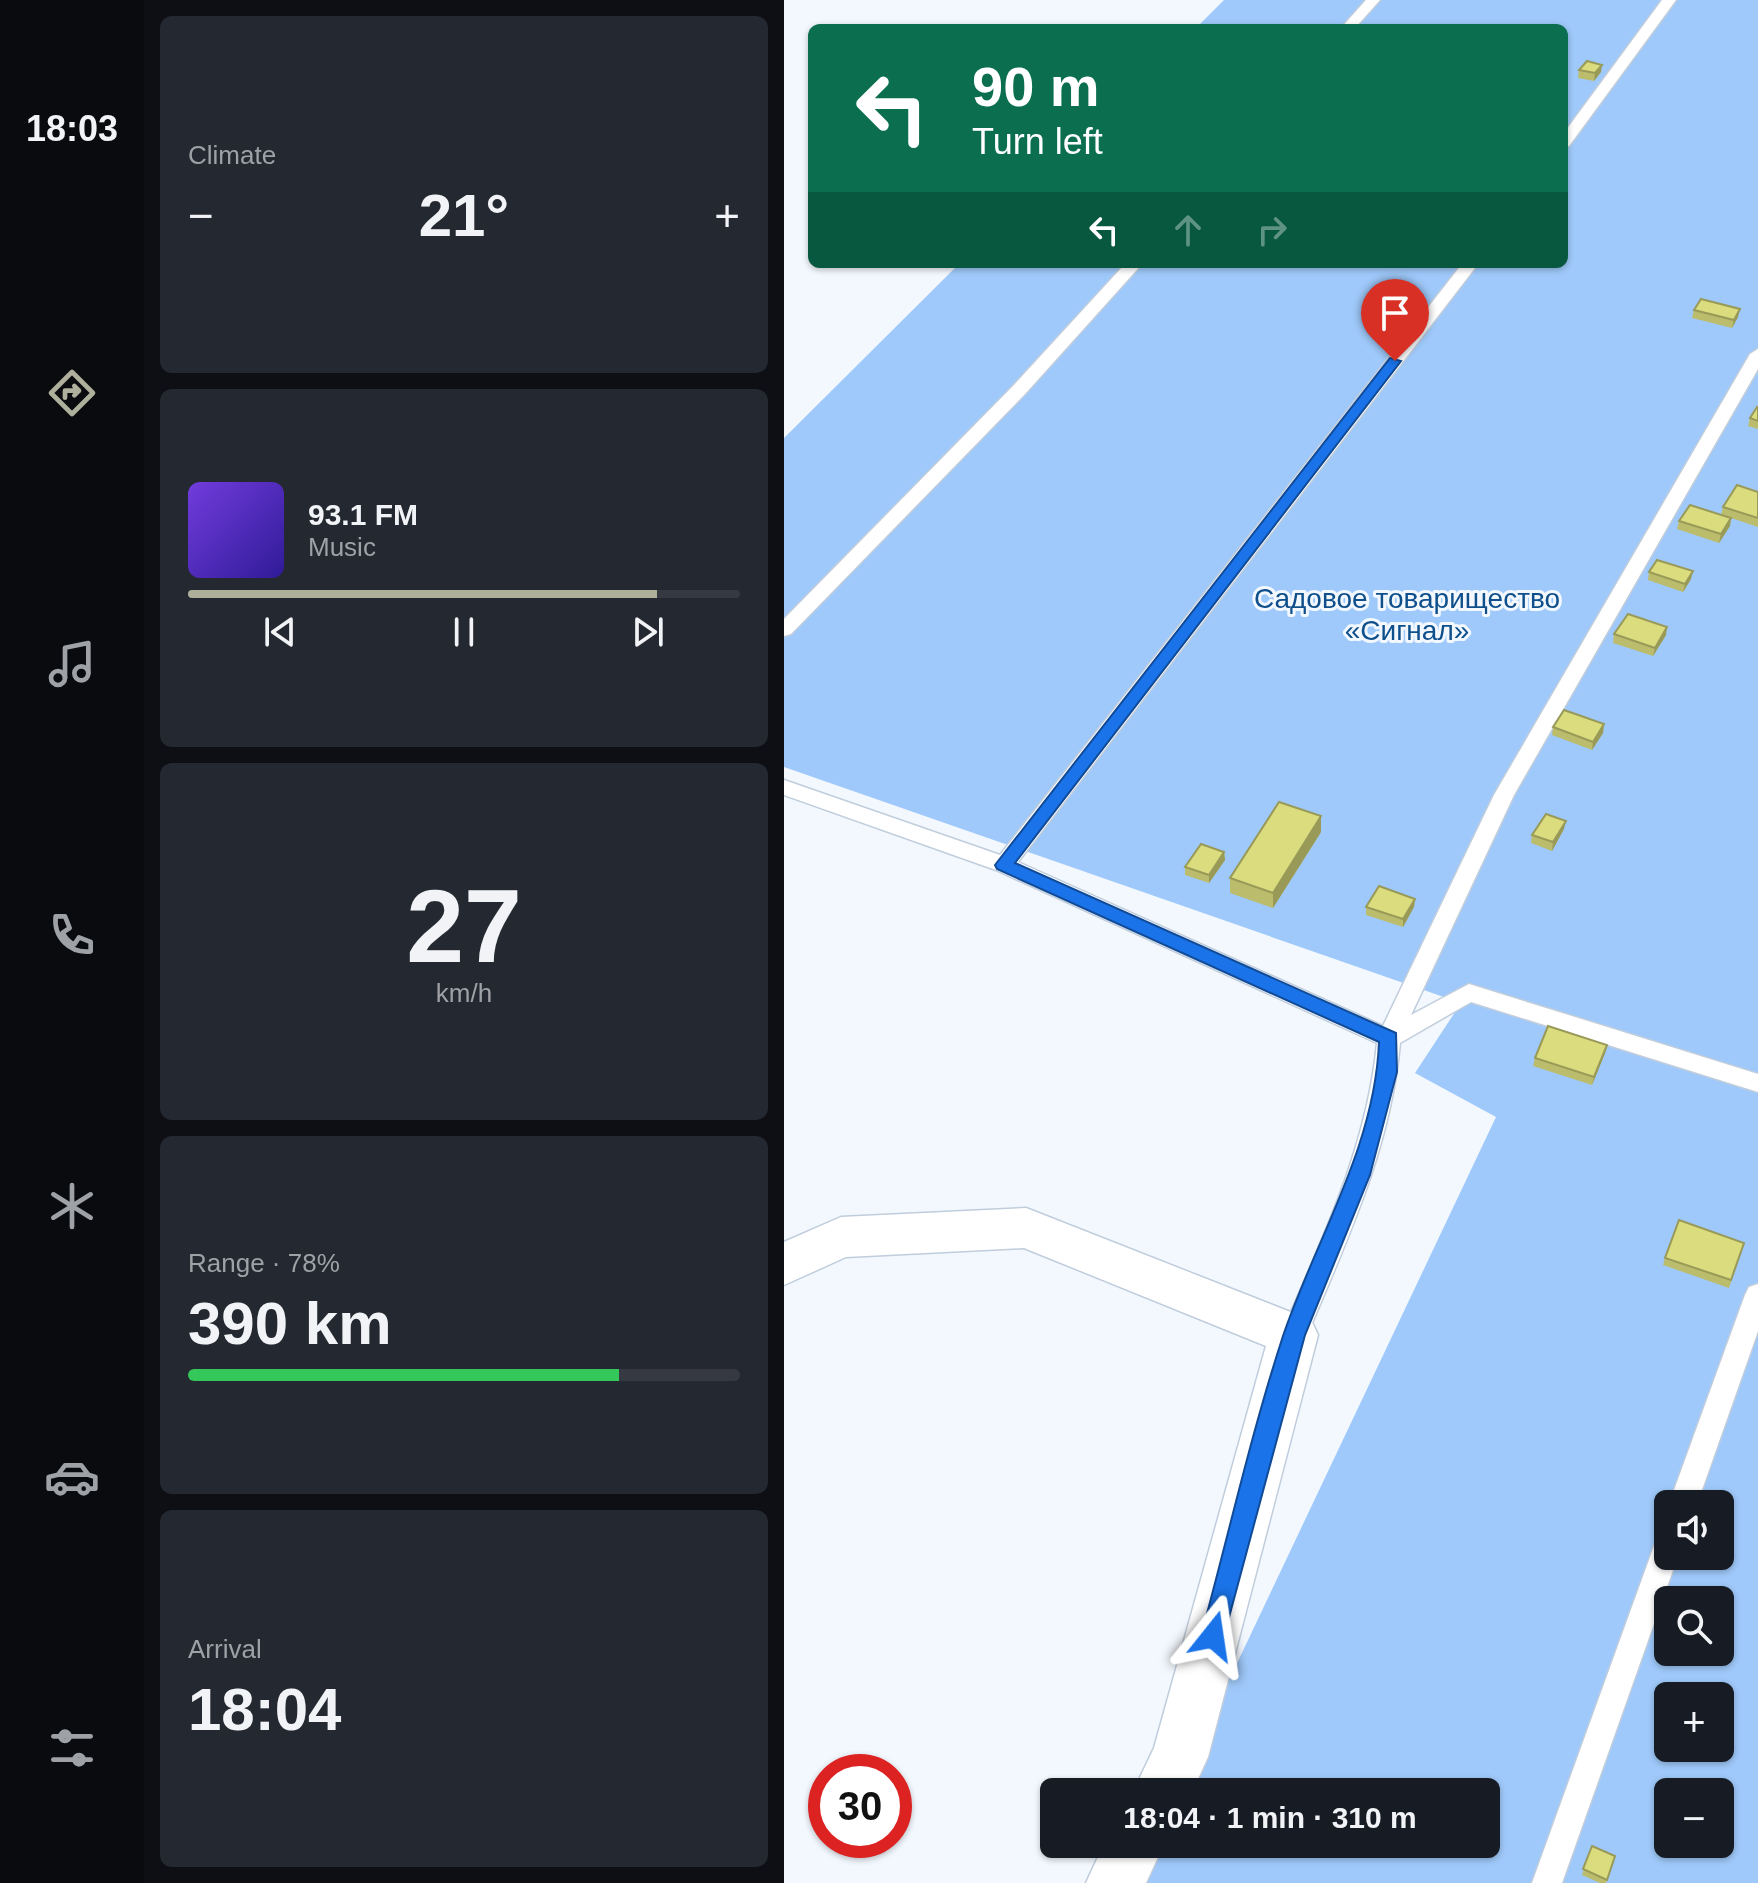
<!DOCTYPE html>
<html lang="en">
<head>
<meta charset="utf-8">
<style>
  :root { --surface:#171b24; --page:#242831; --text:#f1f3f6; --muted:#9ea1a6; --line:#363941; --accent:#aeb09b }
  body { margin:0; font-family:Helvetica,sans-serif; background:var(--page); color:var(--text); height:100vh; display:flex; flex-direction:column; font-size:30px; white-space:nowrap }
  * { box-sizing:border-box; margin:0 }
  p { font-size:26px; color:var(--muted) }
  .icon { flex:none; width:44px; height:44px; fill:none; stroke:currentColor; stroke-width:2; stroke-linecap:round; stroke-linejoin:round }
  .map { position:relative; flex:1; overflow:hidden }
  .sheet { display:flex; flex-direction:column; gap:16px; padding:16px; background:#0d0f14; width:640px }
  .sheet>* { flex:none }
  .guide { position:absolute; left:24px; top:24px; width:760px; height:244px; border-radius:12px; box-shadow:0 2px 6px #0004; background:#0b6e4f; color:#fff; overflow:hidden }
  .controls { position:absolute; left:870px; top:1490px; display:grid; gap:16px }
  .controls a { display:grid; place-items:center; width:80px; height:80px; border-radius:12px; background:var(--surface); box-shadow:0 2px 6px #0004; font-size:40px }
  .speed { position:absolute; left:24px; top:1754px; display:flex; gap:16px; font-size:40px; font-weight:700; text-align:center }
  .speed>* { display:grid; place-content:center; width:104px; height:104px; border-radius:50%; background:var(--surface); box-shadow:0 2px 6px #0004; line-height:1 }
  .speed .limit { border:12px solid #d22; background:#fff; color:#111 }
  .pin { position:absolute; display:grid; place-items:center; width:68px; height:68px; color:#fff; margin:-82px -34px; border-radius:50% 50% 50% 0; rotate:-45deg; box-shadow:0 0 8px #0007 }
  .pin .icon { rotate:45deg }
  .me { position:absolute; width:88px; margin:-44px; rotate:15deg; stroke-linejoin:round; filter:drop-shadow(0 0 6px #0008) }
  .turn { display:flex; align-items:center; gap:28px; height:168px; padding:0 32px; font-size:36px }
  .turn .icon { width:104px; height:104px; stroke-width:2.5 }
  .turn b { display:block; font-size:56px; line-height:68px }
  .lanes { display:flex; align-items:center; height:76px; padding:0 32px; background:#0003; justify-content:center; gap:40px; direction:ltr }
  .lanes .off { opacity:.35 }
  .big { font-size:60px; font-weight:800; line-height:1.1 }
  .sheet .tile { flex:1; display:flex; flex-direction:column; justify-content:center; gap:12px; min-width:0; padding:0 28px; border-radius:12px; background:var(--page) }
  .sheet .dial { align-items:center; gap:0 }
  .dial b { font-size:104px; line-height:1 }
  .song { display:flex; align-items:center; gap:24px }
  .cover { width:96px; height:96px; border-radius:12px; background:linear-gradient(135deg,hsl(260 70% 55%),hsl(250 70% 35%)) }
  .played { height:8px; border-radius:4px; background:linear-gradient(90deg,var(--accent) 85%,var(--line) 85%) }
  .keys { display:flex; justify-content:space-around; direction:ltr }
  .heat { display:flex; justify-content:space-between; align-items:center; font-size:44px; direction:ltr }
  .charge { height:12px; border-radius:6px; background:linear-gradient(90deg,#34c759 78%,var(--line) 0) }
  .trip { position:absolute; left:256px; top:1778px; width:460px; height:80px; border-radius:12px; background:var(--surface); box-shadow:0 2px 6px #0004; font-weight:800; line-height:80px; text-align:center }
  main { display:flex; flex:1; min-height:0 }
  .tab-bar { display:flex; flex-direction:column; width:144px; justify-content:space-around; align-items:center; background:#090b0e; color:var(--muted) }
  .tab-bar .icon { width:56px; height:56px }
  .tab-bar .active { color:var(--accent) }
  .tab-bar b { font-size:36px; color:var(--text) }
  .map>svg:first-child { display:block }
  .green { fill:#9fc9fa; fill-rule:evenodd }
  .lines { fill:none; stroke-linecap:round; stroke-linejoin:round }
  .lane-casing { stroke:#c0cddc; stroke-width:3 }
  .street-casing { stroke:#c0cddc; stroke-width:3 }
  .lane { fill:#fff; fill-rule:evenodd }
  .street { fill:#fff; fill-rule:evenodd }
  .wall { fill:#bbbd6c }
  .shaded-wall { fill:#999a58 }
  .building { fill:#dadc7e; stroke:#999a58; stroke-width:2 }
  .route { fill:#1a73e8; stroke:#114b97; stroke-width:2 }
  .labels { text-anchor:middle; stroke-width:6; stroke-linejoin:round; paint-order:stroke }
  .park-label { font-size:28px; fill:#0e4f8c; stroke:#f3f8fe }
</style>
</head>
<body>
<main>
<nav class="tab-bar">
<b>18:03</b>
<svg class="icon active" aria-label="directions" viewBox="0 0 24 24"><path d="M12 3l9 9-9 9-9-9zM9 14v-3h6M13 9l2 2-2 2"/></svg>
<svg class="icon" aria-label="music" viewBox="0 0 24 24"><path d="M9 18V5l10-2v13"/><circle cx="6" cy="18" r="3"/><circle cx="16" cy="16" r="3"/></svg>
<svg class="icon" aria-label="phone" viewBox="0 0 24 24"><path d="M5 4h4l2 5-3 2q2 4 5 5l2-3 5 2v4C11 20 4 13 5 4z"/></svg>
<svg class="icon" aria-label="climate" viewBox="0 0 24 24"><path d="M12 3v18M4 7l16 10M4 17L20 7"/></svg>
<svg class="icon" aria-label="car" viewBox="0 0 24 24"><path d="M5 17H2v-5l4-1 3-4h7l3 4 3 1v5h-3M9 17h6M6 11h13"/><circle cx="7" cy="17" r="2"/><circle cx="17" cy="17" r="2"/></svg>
<svg class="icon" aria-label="filters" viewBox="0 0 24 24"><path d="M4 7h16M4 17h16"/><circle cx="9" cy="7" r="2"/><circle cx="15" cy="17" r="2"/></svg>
</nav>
<section class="sheet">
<div class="tile"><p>Climate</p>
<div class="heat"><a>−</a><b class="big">21°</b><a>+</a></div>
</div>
<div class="tile">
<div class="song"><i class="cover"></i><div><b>93.1 FM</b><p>Music</p></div></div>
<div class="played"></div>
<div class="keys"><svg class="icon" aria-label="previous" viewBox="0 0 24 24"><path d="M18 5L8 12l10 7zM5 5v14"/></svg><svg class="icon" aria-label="pause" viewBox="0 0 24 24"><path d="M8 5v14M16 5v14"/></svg><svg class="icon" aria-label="next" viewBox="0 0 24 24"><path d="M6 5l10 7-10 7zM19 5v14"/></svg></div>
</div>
<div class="tile dial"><b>27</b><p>km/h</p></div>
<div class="tile"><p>Range · 78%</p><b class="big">390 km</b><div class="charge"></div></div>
<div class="tile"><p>Arrival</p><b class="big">18:04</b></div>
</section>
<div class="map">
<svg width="974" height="1883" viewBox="0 0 974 1883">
  <rect width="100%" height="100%" fill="#f3f8fe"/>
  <path class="green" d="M440 0H974V1883H349L368 1844H702V1792H392L712 1117 631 1073 677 1003 0 767V438L175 264H780V28H412ZM884 1504H936V1556H884ZM884 1600H936V1652H884ZM884 1696H936V1748H884ZM884 1792H936V1844H884Z"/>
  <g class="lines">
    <g class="lane-casing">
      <g id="lane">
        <polygon points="582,0 596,0 571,28 557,28"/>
        <polygon points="878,0 892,0 785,146 780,147 780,133"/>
        <polygon points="341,264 358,264 241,394 7,634 0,636 0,619 229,386"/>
        <path d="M678 264H694L234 862 599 1026 710 795 966 354 974 349V369L730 795 627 1015 685 984 974 1074V1092L687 1002 616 1043C607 1147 563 1240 523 1335L519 1343 510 1346 501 1343 497 1335C538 1240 583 1147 593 1043L212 870 0 795V780L216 855Z"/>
        <polygon points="974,1284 974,1331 913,1504 885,1504 961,1295 965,1287"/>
        <polygon points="884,1533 884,1556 894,1556 778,1883 748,1883 870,1546 874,1537"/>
      </g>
    </g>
    <g class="street-casing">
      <g id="street">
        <polygon points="242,1208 527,1320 534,1335 424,1757 408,1792 349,1792 370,1748 482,1346 240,1248 62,1257 0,1285 0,1242 57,1217"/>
        <polygon points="320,1844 380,1844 362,1883 302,1883"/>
      </g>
    </g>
    <use href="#lane" class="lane"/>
    <use href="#street" class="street"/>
  </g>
  <g class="wall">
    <polygon points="795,70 817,72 810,81 794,78"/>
    <polygon points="910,310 954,317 948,328 908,318"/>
    <polygon points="974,408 974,429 964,426 966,418"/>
    <polygon points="974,492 974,527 947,518 946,526 935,543 893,529 895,521 937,515 939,507"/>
    <polygon points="865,572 907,579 899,592 864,580"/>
    <polygon points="830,634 882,635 869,656 829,643"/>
    <polygon points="820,724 819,733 808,750 768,735 769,727"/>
    <polygon points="780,829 768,851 747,843 748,835"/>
    <polygon points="537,832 489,908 446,893 446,878"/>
    <polygon points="440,852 441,860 425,883 401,875 401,867"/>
    <polygon points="631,899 630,907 619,927 582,915 582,907"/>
    <polygon points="823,1045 821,1053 808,1085 749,1066 751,1058"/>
    <polygon points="960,1243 945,1288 879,1265 881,1258"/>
    <polygon points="808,1846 831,1856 822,1883 816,1883 798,1875"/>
  </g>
  <g class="shaded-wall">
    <polygon points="818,65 817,72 810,81 811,73"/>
    <polygon points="956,309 954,317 948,328 950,320"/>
    <polygon points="947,518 946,526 935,543 937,534"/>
    <polygon points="909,571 907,579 899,592 901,584"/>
    <polygon points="883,627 882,635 869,656 871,648"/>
    <polygon points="820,724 819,733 808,750 809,742"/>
    <polygon points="537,816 537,832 489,908 489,893"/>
    <polygon points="782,821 780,829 768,851 769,842"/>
    <polygon points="440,852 441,860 425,883 425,875"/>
    <polygon points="631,899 630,907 619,927 619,919"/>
    <polygon points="823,1045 821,1053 808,1085 810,1077"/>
  </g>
  <g class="building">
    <polygon points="803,61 818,65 811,73 795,70"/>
    <polygon points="917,299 956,309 950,320 910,310"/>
    <polygon points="973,407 974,408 974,421 966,418"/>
    <polygon points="953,485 974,492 974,518 939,507"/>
    <polygon points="906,505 947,518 937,534 895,521"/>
    <polygon points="873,560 909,571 901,584 865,572"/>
    <polygon points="844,614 883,627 871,648 830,634"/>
    <polygon points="780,710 820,724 809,742 769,727"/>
    <polygon points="495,802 537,816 489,893 446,878"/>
    <polygon points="762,814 782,821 769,842 748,835"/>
    <polygon points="417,844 440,852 425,875 401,867"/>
    <polygon points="595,886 631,899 619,919 582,907"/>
    <polygon points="764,1026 823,1045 810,1077 751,1058"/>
    <polygon points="895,1220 960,1243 947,1280 881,1258"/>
    <polygon points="808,1846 831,1856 823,1880 799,1869"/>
  </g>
  <path class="route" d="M606 358 617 361 231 863 612 1033 613 1072 586 1175 521 1335 440 1636 437 1644 429 1648 420 1644 417 1636C444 1537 467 1434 499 1336 532 1239 591 1147 595 1042L213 869 211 865Z"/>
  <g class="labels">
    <g class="park-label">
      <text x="623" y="608">Садовое товарищество<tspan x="623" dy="32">«Сигнал»</tspan></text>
    </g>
  </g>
</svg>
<div class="controls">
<a><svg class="icon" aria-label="sound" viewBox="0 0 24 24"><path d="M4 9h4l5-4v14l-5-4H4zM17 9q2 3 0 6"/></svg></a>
<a><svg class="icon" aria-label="search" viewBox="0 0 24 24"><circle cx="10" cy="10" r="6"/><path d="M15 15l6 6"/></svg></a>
<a>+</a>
<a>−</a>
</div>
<div class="speed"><div class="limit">30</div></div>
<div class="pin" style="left:611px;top:361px;background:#d93025"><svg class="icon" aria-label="arrive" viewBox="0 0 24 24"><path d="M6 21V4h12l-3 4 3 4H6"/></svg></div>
<svg class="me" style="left:429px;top:1636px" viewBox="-20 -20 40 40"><path d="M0-17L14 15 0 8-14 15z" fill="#1a73e8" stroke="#fff" stroke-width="4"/></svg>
<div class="trip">18:04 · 1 min · 310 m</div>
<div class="guide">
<div class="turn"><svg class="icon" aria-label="left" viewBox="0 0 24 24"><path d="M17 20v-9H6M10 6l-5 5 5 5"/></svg><div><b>90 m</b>Turn left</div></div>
<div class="lanes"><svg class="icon" aria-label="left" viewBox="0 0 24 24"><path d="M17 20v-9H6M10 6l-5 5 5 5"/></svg><svg class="icon off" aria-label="ahead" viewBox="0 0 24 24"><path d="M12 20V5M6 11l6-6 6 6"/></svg><svg class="icon off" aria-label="right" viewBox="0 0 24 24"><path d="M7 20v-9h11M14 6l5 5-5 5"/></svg></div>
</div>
</div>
</main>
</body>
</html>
